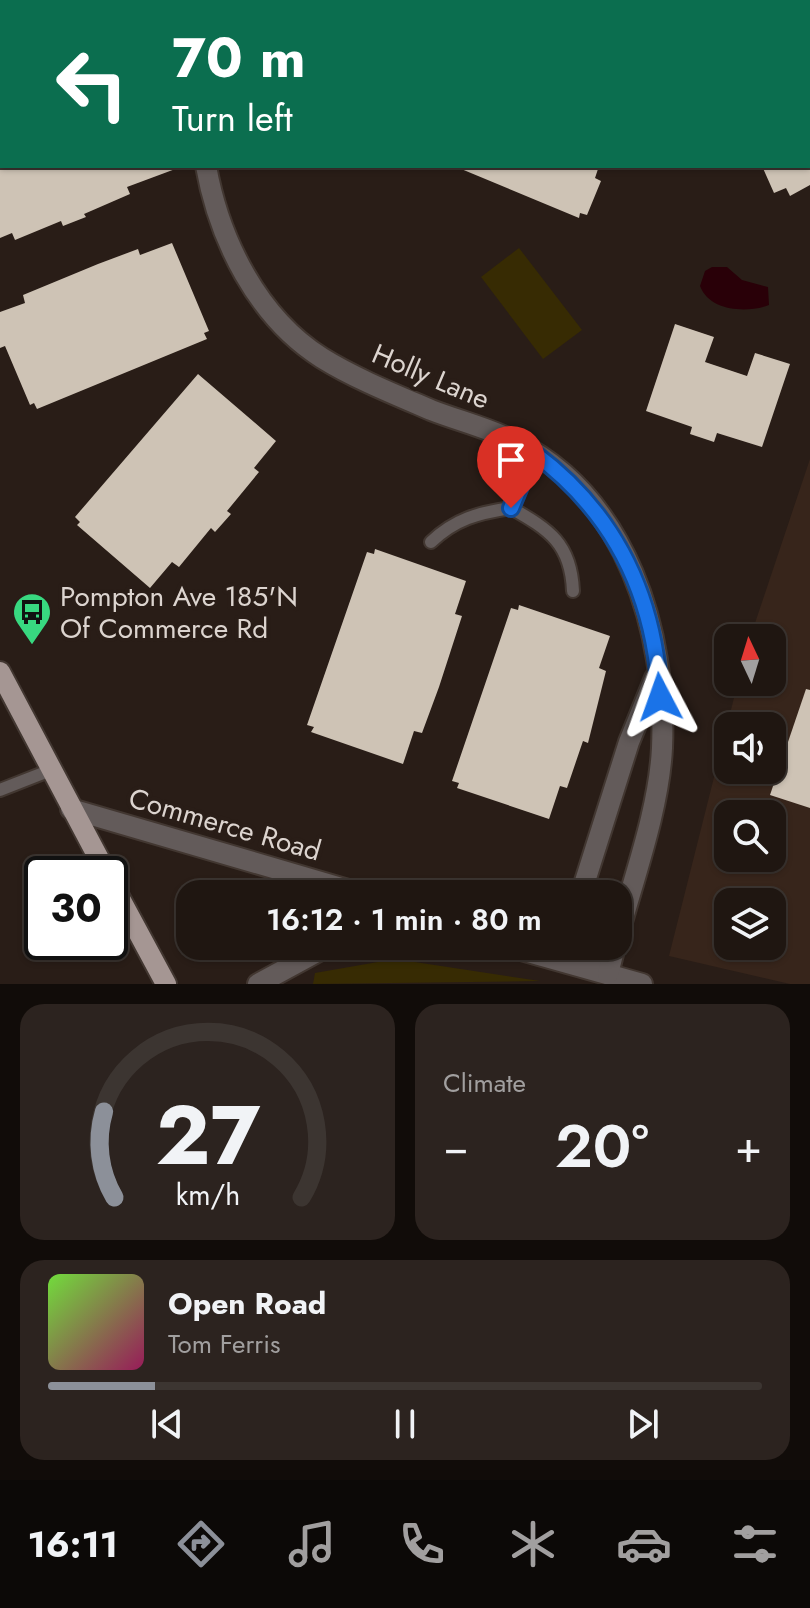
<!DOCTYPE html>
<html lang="en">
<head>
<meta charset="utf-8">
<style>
  :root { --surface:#1f1611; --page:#2c231f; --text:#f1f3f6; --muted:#a19f9f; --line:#3c3531; --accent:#8c9099 }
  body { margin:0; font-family:Jost,sans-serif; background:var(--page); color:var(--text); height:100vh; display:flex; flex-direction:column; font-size:30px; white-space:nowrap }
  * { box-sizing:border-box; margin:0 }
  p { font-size:26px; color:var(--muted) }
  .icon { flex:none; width:44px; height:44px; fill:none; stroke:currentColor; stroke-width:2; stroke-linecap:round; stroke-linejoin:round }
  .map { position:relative; height:984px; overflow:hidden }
  .details { display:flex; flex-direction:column; gap:20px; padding:20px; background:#110c09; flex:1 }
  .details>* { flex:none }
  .hud { position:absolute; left:0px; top:0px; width:810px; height:168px; box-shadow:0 2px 6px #0004,0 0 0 2px var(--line); background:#0b6e4f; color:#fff; overflow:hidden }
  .needle { width:52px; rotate:356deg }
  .buttons { position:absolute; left:714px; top:624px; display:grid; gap:16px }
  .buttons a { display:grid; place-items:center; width:72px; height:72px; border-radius:16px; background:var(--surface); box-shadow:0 2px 6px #0004,0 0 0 2px var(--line); font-size:40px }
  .speed { position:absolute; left:24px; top:856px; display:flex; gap:16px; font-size:40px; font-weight:700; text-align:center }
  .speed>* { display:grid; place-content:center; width:104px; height:104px; border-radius:50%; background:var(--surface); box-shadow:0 2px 6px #0004,0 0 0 2px var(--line); line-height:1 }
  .speed .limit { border:4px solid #111; border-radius:12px; background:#fff; color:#111 }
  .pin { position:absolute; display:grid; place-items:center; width:68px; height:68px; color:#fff; margin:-82px -34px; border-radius:50% 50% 50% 0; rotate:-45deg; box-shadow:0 0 8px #0007 }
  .pin .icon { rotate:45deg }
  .me { position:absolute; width:88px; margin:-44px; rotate:356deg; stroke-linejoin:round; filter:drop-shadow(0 0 6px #0008) }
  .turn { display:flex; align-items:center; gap:28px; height:168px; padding:0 40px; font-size:36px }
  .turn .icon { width:104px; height:104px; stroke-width:2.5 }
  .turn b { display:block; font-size:56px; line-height:68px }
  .big { font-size:60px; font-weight:600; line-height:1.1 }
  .details .card { flex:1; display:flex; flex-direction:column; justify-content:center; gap:12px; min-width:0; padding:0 28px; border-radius:24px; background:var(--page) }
  .details .dial { align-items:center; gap:0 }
  .dial svg { height:208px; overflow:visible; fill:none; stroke:var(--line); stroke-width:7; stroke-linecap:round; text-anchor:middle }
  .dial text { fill:var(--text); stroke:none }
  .song { display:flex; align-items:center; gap:24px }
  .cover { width:96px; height:96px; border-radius:12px; background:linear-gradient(135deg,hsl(100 70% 55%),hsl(330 70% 35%)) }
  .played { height:8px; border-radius:4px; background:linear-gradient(90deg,var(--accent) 15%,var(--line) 15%) }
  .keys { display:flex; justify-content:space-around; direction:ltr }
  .heat { display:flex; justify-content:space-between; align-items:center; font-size:44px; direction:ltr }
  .details .tiles { flex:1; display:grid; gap:20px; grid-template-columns:1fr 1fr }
  .card:last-child { grid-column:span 2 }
  .trip { position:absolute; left:176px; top:880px; width:456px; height:80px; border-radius:24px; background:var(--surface); box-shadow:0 2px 6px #0004,0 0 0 2px var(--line); font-weight:600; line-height:80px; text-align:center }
  .dock { display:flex; height:128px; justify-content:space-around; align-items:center; background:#0c0907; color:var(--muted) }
  .dock .icon { width:56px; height:56px }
  .dock .current { color:var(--accent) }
  .dock b { font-size:36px; color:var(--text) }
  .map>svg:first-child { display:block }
  .built { fill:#37251b; fill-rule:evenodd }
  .green { fill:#372b03 }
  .water { fill:#290008 }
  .building { fill:#cec3b5 }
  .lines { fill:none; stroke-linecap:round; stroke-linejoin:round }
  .service-casing { stroke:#423731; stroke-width:16 }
  .minor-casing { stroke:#423731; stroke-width:24 }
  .primary-casing { stroke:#423731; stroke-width:24 }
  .service { stroke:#635b5a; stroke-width:12 }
  .minor { stroke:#635b5a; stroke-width:20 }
  .primary { stroke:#a59693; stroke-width:20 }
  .route-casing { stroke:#114b97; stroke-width:20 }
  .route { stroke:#1a73e8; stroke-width:14 }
  .labels { text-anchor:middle; stroke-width:8; stroke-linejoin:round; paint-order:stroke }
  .street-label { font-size:28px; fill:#dcd4cf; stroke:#291d17 }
  .poi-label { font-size:28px; fill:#dcd4cf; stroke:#291d17; text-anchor:start }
</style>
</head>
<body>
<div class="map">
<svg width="810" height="984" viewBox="0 0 810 984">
  <rect width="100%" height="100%" fill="#291d17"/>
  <path class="built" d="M810 459V984H790L669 956 738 682H772V638H750ZM728 726H772V770H728ZM728 814H772V858H728ZM728 902H772V946H728Z"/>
  <g class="green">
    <polygon points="519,248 582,330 543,359 481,277"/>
    <polygon points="395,959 540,981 313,984 315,973"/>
  </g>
  <path class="water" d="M712 267H727L742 280 768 287 769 305C748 313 710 312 700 286L705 271Z"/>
  <g class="building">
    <polygon points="0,166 177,166 178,168 127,187 130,194 84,214 86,217 63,226 61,221 15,240 12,233 0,238"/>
    <polygon points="454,166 599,166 595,178 601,181 587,215 580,213 579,218"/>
    <polygon points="762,166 810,166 810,185 790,196 786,188 774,193"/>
    <polygon points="172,243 209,331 204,333 207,339 37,409 34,403 30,405 5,346 0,348 0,312 25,303 23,295 98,264 138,249 140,255"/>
    <polygon points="675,324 714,337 705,362 747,376 755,353 790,364 762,447 717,433 714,442 690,434 692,427 646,411"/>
    <polygon points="198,374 276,441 254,468 259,472 227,511 231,514 215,532 211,528 179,567 172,562 150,588 77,525 80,522 75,517"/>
    <polygon points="375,549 466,581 455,614 462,616 439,687 422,733 414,731 403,764 311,732 314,727 307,725 367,552 374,554"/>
    <polygon points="519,605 610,636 599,668 606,671 588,743 583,741 567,788 560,786 549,819 457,788 459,783 452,781 511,608 518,610"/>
    <polygon points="806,689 810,690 810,808 770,795"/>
  </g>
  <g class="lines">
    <g class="service-casing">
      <g id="service">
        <polyline points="0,87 2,86"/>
        <path d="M511 508C550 530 571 544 573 591"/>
        <path d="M431 542C455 519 478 513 511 508L534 453"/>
        <polyline points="0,790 51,770"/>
      </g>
    </g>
    <g class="minor-casing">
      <g id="minor">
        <polyline points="230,2 231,0"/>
        <path d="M206 166C219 239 257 317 322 358 354 378 396 395 431 410 459 421 489 428 516 442 627 498 667 632 662 748 659 809 634 877 618 936"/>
        <polyline points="71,809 362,894"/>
        <polyline points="581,894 629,742 655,678"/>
        <polyline points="507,946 642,984"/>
        <polyline points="608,974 615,946"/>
        <polyline points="258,984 328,946"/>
      </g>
    </g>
    <g class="primary-casing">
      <g id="primary">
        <polyline points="0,672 107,874"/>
        <polyline points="110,880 166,984"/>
      </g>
    </g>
    <use href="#service" class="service"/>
    <use href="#minor" class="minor"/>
    <use href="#primary" class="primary"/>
  </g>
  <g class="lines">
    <g class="route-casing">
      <path id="route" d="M511 508 534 453C615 513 655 597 660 697"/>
    </g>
    <use href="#route" class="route"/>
  </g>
  <defs>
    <g id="bus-pin" transform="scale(2)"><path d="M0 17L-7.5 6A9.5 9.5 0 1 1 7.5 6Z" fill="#38d880" stroke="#291d17"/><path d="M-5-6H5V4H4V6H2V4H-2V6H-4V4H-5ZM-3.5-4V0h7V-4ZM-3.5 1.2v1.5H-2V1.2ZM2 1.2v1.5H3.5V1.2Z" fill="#111"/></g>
  </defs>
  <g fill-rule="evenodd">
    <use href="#bus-pin" x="32" y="612"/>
  </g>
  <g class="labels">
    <g class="street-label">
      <text transform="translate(431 376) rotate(23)" y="10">Holly Lane</text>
      <text transform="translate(225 824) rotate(16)" y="10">Commerce Road</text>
    </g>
    <g class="poi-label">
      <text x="60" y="606">Pompton Ave 185'N<tspan x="60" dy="32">Of Commerce Rd</tspan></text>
    </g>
  </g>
</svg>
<div class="buttons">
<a><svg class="needle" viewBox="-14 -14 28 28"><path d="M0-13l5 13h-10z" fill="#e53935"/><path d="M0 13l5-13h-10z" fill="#a19f9f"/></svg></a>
<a><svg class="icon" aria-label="sound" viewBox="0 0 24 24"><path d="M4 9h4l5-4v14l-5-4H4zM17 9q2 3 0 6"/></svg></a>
<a><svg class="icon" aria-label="search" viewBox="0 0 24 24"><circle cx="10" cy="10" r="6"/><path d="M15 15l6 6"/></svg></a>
<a><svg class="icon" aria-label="layers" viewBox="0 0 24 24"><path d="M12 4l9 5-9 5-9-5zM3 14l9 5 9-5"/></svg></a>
</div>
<div class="speed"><div class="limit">30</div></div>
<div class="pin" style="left:511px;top:508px;background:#d93025"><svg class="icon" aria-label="arrive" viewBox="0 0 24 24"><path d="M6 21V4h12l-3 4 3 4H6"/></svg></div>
<svg class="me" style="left:660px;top:697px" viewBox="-20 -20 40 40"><path d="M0-17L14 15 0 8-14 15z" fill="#1a73e8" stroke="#fff" stroke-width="4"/></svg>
<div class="trip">16:12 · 1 min · 80 m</div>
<div class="hud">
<div class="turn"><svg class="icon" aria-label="left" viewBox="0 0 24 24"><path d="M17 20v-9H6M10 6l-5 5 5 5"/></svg><div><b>70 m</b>Turn left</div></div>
</div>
</div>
<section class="details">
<div class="tiles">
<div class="card dial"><svg viewBox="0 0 100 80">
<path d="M14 69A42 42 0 1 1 86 69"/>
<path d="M14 69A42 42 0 0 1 10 36" stroke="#8c9099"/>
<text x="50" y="56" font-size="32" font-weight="700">27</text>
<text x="50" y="72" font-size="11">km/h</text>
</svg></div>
<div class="card"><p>Climate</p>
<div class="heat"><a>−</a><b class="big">20°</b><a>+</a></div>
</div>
<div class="card">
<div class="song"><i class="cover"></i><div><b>Open Road</b><p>Tom Ferris</p></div></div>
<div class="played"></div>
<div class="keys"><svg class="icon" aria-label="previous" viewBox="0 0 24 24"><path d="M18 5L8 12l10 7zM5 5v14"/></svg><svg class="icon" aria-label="pause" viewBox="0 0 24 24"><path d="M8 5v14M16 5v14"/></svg><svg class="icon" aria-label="next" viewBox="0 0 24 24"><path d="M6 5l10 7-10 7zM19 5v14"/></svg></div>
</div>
</div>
</section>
<nav class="dock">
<b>16:11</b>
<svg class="icon current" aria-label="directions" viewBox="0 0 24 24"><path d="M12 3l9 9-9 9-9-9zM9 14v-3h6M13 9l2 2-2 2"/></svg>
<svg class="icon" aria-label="music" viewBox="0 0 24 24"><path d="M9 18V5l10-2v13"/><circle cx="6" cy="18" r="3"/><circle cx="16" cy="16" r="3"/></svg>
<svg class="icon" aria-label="phone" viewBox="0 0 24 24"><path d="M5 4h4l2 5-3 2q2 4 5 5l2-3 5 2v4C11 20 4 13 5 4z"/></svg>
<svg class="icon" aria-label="climate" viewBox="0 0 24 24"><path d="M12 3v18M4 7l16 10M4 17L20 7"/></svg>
<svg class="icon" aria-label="car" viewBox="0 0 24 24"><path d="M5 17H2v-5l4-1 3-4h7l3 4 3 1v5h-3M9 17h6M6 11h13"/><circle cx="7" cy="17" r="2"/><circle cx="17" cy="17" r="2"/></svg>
<svg class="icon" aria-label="filters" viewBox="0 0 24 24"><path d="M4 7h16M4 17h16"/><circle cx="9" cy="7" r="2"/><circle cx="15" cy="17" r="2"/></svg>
</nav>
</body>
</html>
